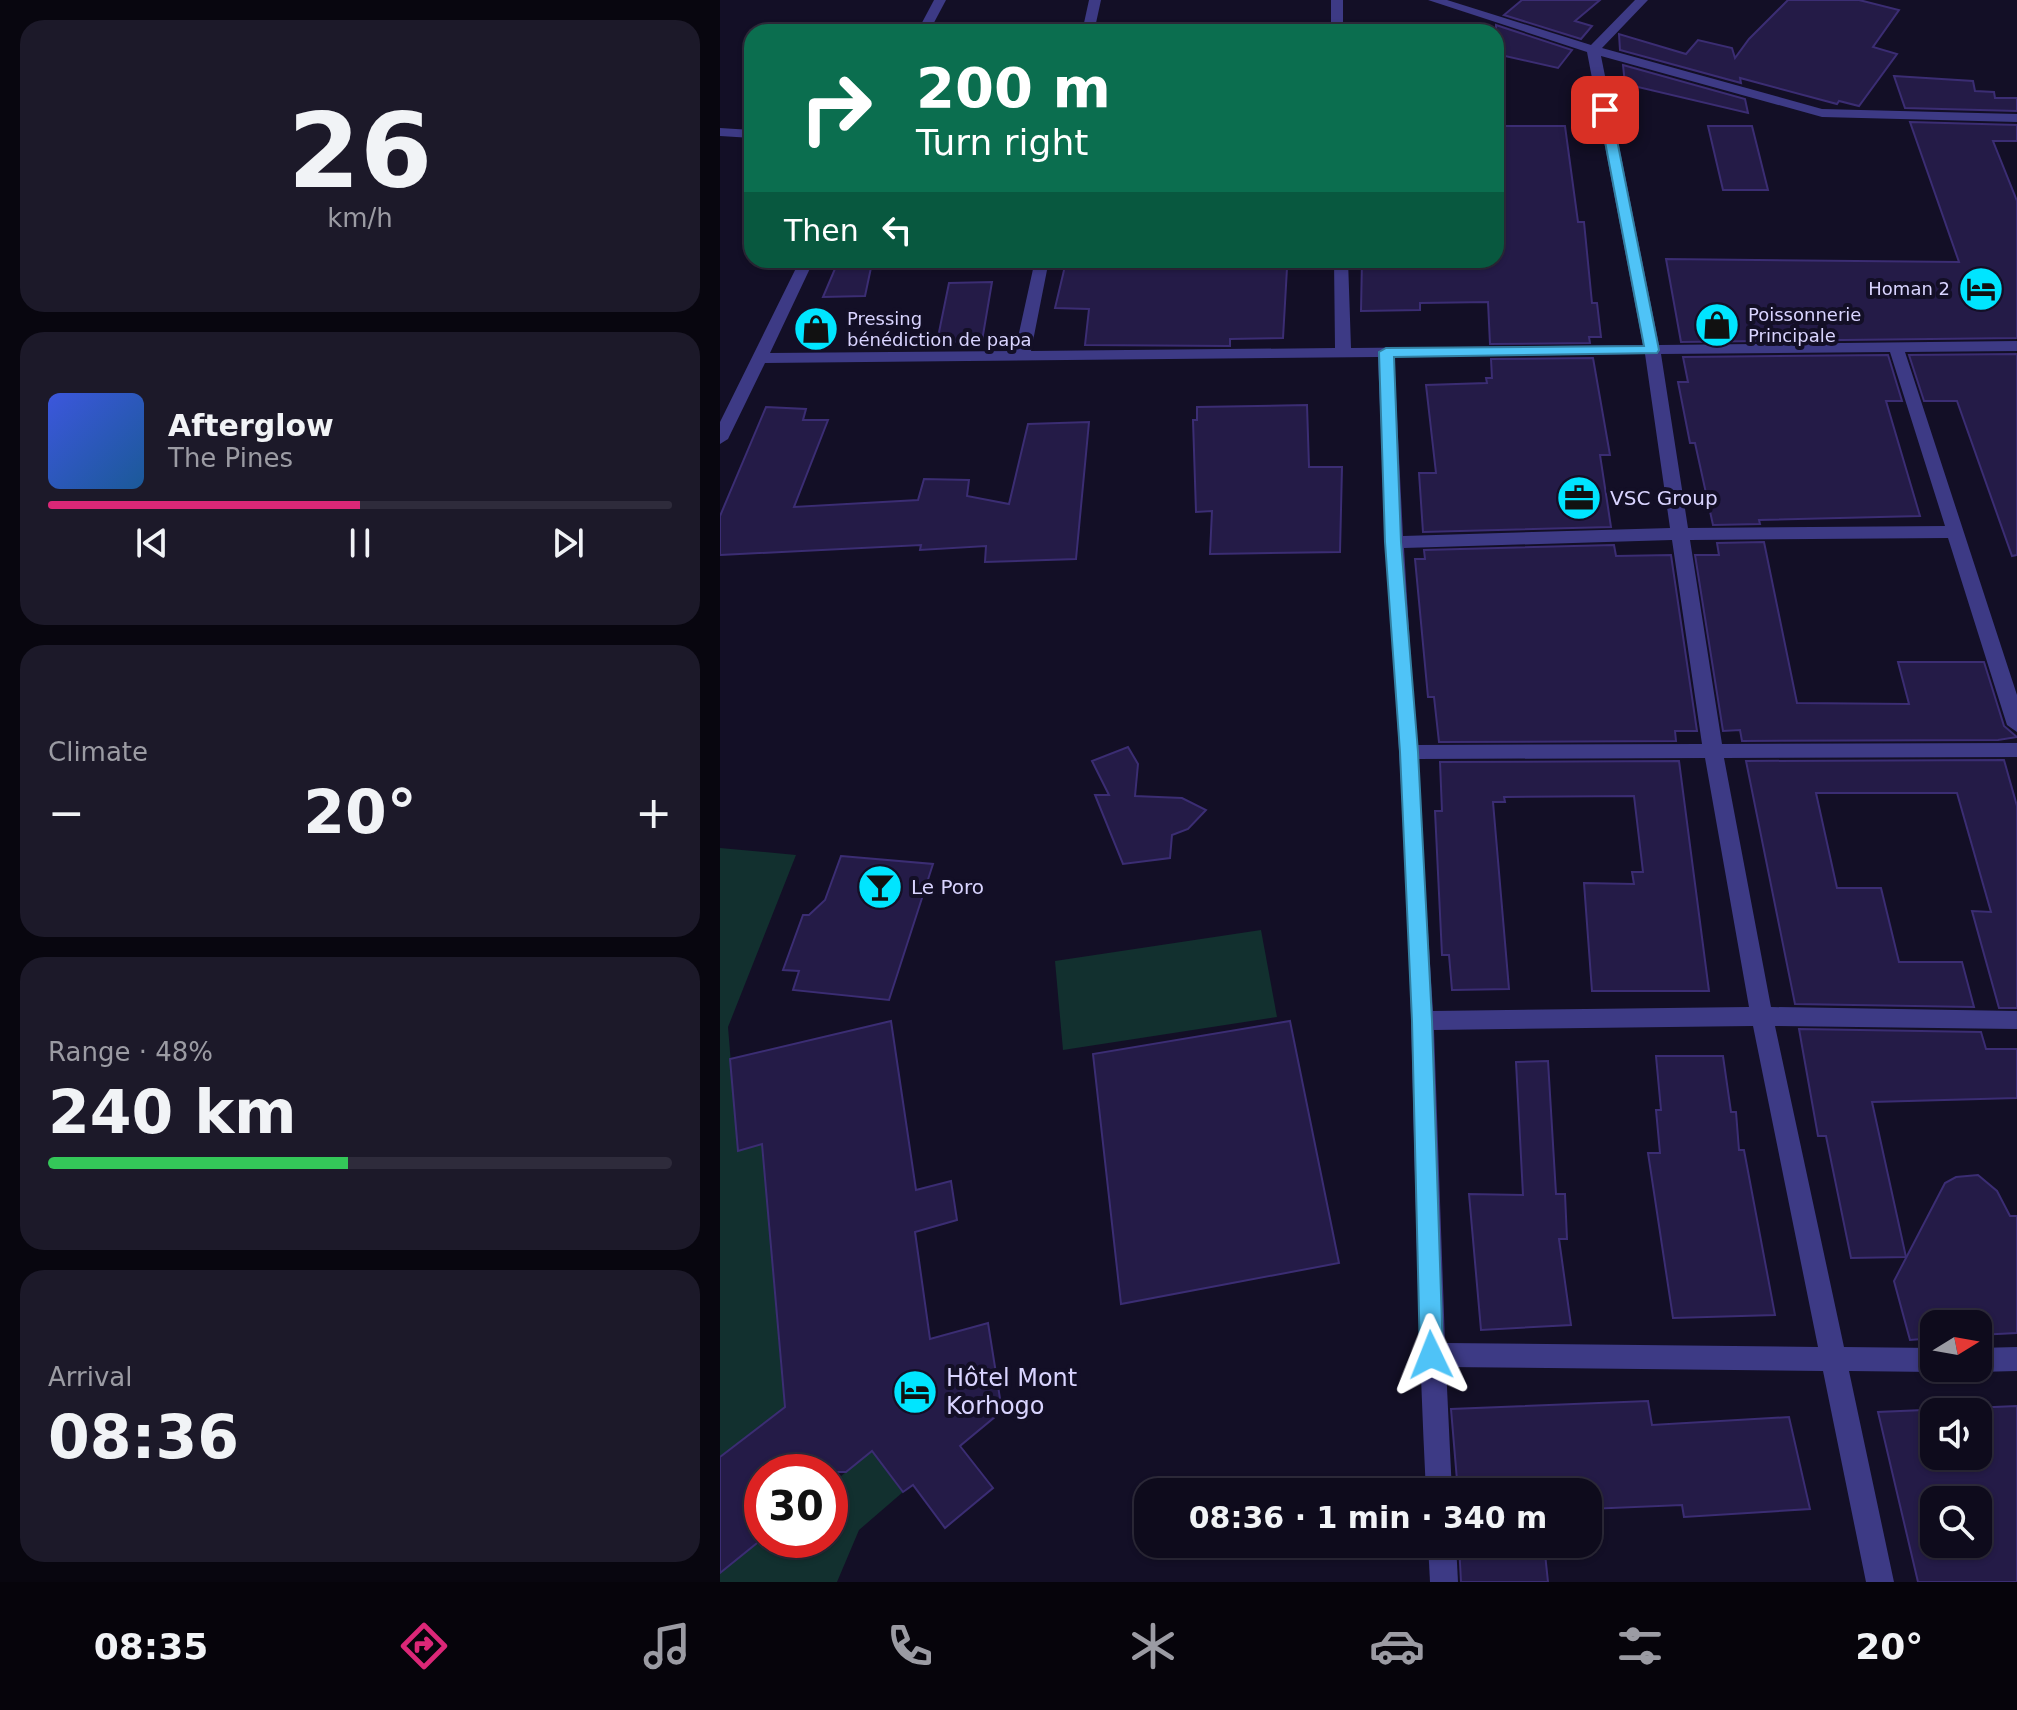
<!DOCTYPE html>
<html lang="en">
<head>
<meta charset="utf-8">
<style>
  :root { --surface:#0e0b1c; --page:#1c1929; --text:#f1f3f6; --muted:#9b9ba3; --line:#2e2b3b; --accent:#db2777 }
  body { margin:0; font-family:"DejaVu Sans",sans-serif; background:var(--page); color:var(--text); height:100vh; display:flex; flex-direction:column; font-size:30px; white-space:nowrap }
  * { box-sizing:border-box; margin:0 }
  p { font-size:26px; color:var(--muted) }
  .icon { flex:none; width:44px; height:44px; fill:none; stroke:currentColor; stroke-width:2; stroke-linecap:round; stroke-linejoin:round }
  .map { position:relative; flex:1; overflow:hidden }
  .side { display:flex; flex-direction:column; gap:20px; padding:20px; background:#08060f; width:720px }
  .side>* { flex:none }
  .hud { position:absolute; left:24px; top:24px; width:760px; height:244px; border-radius:24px; box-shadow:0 2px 6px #0004,0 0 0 2px var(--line); background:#0b6e4f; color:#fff; overflow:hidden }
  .needle { width:52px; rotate:79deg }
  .fabs { position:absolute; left:1200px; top:1310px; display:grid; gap:16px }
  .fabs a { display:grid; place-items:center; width:72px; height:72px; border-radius:16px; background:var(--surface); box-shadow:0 2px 6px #0004,0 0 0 2px var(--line); font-size:40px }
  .speed { position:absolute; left:24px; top:1454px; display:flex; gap:16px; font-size:40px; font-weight:700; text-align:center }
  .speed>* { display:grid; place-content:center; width:104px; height:104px; border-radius:50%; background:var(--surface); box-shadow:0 2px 6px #0004,0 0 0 2px var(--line); line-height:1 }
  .speed .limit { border:12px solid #d22; background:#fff; color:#111 }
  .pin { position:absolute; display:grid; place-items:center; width:68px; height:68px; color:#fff; margin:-34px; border-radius:16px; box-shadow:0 4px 12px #0006 }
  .me { position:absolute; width:88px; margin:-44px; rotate:358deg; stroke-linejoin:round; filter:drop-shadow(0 0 6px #0008) }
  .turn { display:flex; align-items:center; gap:28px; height:168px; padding:0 40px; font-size:36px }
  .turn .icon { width:104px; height:104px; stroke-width:2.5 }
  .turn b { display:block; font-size:56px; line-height:68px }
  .then { display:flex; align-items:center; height:76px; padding:0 40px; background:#0003; gap:16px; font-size:30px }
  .big { font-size:60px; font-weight:600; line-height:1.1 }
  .side .card { flex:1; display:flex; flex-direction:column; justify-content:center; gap:12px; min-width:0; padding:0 28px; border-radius:24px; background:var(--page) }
  .side .dial { align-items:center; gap:0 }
  .dial b { font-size:104px; line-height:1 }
  .song { display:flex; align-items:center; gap:24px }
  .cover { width:96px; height:96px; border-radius:12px; background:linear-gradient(135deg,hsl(230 70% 55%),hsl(210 70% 35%)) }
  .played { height:8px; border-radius:4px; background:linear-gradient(90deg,var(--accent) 50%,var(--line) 50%) }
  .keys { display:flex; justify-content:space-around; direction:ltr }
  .heat { display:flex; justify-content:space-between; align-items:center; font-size:44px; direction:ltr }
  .charge { height:12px; border-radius:6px; background:linear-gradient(90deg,#34c759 48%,var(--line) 0) }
  .trip { position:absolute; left:414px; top:1478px; width:468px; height:80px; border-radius:24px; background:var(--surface); box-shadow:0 2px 6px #0004,0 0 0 2px var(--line); font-weight:600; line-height:80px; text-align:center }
  .menu { display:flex; height:128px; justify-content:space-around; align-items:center; background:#06040b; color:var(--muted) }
  .menu .icon { width:56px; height:56px }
  .menu .active { color:var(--accent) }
  .menu b { font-size:36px; color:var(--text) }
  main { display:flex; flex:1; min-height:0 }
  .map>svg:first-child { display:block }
  .green { fill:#12302f }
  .building { fill:#241b47; stroke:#3b2d73; stroke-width:2; fill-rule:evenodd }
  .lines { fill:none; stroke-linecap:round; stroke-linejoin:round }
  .minor { fill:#3d3a85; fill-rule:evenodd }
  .route { fill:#4fc3f7; stroke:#337fa1; stroke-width:2 }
  .labels { text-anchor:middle; stroke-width:8; stroke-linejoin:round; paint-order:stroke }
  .far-poi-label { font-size:18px; fill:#d9d4ff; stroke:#130f26; text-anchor:start }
  .poi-label { font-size:20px; fill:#d9d4ff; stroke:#130f26; text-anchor:start }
  .near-poi-label { font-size:24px; fill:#d9d4ff; stroke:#130f26; text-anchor:start }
</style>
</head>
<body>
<main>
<section class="side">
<div class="card dial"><b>26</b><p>km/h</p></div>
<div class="card">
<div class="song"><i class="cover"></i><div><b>Afterglow</b><p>The Pines</p></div></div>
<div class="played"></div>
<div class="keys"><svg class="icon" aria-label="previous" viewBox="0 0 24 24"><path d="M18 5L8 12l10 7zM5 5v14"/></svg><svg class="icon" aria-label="pause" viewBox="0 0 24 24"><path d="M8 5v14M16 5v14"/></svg><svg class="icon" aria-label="next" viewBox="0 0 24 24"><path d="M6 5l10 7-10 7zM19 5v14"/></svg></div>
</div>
<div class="card"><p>Climate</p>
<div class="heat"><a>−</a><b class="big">20°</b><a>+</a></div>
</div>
<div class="card"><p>Range · 48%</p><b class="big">240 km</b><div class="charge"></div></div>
<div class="card"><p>Arrival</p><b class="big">08:36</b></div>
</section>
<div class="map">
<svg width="1297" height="1582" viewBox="0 0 1297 1582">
  <rect width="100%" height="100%" fill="#130f26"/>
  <g class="green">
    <polygon points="0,848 76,855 8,1027 18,1150 42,1144 62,1379 119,1364 0,1457"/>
    <polygon points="541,930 557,1017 343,1050 335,961"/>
    <polygon points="152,1451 183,1492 139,1530 117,1582 0,1582 0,1573 42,1539 110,1540 110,1485"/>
  </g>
  <g class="building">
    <polygon points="802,0 880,0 855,21 872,26 861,39 784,15"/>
    <polygon points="1068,0 1139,0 1179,10 1153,47 1177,54 1139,106 1119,101 1117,104 1020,78 1021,83 900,50 899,34 966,54 978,40 1012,48 1015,58 1029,39"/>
    <polygon points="776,25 852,50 838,68 776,54"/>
    <polygon points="903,65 1025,99 1028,113 905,84"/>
    <polygon points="1174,76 1253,81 1255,91 1274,92 1275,98 1297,98 1297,111 1185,108"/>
    <polygon points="1190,122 1297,125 1297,141 1273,141 1297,201 1297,338 961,342 946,259 1239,262"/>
    <polygon points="776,126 845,126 858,222 864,222 872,303 877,303 881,337 869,337 870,343 770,344 768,302 700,303 700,310 641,311 642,260 776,260"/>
    <polygon points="988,126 1032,126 1048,190 1003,190"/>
    <polygon points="152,263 145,296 103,297 117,264"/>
    <polygon points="443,265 567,268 563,338 510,339 510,346 365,345 369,309 335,308 345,266"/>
    <polygon points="272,282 262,341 217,342 229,283"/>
    <polygon points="1297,354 1297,555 1292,556 1237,401 1204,401 1189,355"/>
    <polygon points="1168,355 1182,401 1166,401 1200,516 1039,520 1040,524 993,525 975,443 970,443 958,382 968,382 963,357"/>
    <polygon points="873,358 890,455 880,455 891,527 703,532 699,473 716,473 706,385 767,383 766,378 772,378 771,359"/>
    <polygon points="587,405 589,467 622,467 620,552 490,554 492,511 476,512 473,420 477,420 477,407"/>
    <polygon points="46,407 86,409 83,420 108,420 74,507 198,500 204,479 249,480 247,496 289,504 308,424 369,422 356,559 265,562 266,546 200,550 201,545 0,555 0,516"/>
    <polygon points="1044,542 1077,703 1189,704 1178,662 1264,662 1284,726 1297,737 1278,740 1022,741 1020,730 1003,731 975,555 999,555 997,543"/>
    <polygon points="894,545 896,556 951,555 977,731 955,731 956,741 719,742 714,697 708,697 695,559 705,559 704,550"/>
    <polygon points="408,747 418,764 415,796 462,798 486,810 468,829 452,835 450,858 403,864 375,795 389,795 372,761"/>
    <polygon points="1284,760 1297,806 1297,1008 1279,1008 1252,911 1271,912 1237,793 1096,793 1117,888 1161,888 1179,962 1242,962 1254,1007 1075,1004 1026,761"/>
    <polygon points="959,761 989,991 872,991 864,883 914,884 912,872 923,872 914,796 784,797 785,802 773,802 789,989 732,990 729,955 722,955 715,811 722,811 720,762"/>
    <polygon points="121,856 213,864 169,1000 73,990 79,971 63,970 83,915 89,915 105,900"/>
    <polygon points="171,1021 196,1190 231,1181 237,1220 195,1232 210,1339 268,1323 282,1411 240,1446 273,1488 225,1528 193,1485 183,1492 152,1451 126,1472 42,1472 42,1539 0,1573 0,1457 65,1407 42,1144 18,1151 10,1059"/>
    <polygon points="570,1021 619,1263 401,1304 373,1054"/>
    <polygon points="1079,1029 1261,1032 1266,1049 1297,1049 1297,1098 1152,1102 1186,1257 1131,1258 1106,1136 1098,1136"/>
    <polygon points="936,1056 1003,1056 1011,1112 1016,1112 1019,1150 1024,1150 1055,1315 953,1318 928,1153 940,1153 936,1110 941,1110"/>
    <polygon points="828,1061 836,1194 845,1194 847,1239 839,1239 851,1325 761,1330 749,1194 803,1195 796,1062"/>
    <polygon points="1258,1175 1277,1191 1290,1216 1297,1216 1297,1333 1258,1335 1258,1324 1214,1324 1214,1338 1190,1340 1174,1281 1225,1183 1236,1177"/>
    <polygon points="928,1401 932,1425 1069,1417 1090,1509 964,1517 962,1505 868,1509 868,1492 738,1492 731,1409"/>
    <path d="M1297 1406V1582H1198L1158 1412ZM1214 1412H1258V1456H1214ZM1214 1500H1258V1544H1214Z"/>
    <polygon points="739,1544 824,1544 828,1582 741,1582"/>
  </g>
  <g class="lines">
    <g class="minor">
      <polygon points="214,0 226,0 209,32 197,32"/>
      <polygon points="369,0 381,0 374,32 362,32"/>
      <rect x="611" y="0" width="12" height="32"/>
      <path d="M708 0H727L871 45 915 0H928L882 48 1102 109 1297 114V122L1102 117 881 56 939 345 1297 341V351L1185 352 1297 695V732L1287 725 1228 538 970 540 1002 744 1297 743V757L1004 758 1051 1007 1297 1011V1029L1055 1026 1124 1347 1214 1348V1368H1223L1214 1372 1129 1371 1174 1582H1146L1103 1371 726 1367 732 1492H706C698 1333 695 1174 691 1015 685 795 666 576 658 357L45 363 8 439 0 444V422L80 260H94L50 353 295 351 315 260H329L311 351 615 348 614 260H628L631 348 923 345 867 52ZM1170 352 1225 526 968 528 941 354ZM925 354 950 528 683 536 674 357ZM952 540 982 744 696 745 684 548ZM985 758 1029 1007 713 1011 697 759ZM1033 1026 1098 1347 725 1343 714 1030Z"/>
      <polygon points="0,128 32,130 32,138 0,136"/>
      <polygon points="1297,1347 1297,1371 1258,1372 1249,1369 1258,1368 1258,1348"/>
      <polygon points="708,1544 736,1544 738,1582 710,1582"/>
    </g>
  </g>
  <polygon class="route" points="885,106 891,110 939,350 937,353 674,357 681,542 698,752 712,1021 723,1355 720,1363 711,1367 703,1363 700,1355 692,1021 680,752 665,542 659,352 666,348 924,346 879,110"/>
  <defs>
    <g id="hotel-disc" transform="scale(2.3)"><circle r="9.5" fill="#00e5ff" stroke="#130f26"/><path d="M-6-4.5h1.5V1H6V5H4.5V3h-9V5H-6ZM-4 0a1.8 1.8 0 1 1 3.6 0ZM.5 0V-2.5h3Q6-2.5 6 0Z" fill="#111"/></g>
    <g id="shop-disc" transform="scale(2.3)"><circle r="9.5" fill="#00e5ff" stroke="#130f26"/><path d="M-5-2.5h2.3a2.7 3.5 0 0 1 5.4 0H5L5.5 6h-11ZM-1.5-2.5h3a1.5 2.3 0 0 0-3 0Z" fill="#111"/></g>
    <g id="office-disc" transform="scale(2.3)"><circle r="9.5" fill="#00e5ff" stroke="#130f26"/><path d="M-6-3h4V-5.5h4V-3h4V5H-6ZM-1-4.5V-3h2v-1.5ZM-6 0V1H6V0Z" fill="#111"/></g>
    <g id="bar-disc" transform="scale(2.3)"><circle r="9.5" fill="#00e5ff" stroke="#130f26"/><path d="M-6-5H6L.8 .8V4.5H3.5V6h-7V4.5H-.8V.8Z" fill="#111"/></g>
  </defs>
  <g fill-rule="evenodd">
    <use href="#hotel-disc" x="1261" y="289"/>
    <use href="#shop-disc" x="997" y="325"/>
    <use href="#shop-disc" x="96" y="329"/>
    <use href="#office-disc" x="859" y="498"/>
    <use href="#bar-disc" x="160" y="887"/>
    <use href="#hotel-disc" x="195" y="1392"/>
  </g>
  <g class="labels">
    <g class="far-poi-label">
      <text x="1230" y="295" text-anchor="end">Homan 2</text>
      <text x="1028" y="321">Poissonnerie<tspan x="1028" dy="21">Principale</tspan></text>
      <text x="127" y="325">Pressing<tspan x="127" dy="21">bénédiction de papa</tspan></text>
    </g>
    <g class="poi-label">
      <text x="890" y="505">VSC Group</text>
      <text x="191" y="894">Le Poro</text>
    </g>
    <g class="near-poi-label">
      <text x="226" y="1386">Hôtel Mont<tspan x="226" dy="28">Korhogo</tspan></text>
    </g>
  </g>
</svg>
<div class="fabs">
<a><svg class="needle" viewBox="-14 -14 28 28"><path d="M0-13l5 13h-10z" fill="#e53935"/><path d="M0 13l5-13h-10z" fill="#9b9ba3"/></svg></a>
<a><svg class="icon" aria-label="sound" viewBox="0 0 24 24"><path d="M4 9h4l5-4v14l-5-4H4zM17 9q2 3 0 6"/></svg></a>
<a><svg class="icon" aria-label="search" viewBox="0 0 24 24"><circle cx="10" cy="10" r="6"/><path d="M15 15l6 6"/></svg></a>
</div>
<div class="speed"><div class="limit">30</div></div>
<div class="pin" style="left:885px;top:110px;background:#d93025"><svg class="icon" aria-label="arrive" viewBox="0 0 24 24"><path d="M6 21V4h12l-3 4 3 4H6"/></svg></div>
<svg class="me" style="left:711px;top:1355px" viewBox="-20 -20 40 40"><path d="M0-17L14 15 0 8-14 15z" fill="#4fc3f7" stroke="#fff" stroke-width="4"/></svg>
<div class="trip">08:36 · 1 min · 340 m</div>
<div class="hud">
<div class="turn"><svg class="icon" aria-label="right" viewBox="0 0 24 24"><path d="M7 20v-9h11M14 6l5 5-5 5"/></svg><div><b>200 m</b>Turn right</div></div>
<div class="then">Then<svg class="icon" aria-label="left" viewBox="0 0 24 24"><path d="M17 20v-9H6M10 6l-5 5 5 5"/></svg></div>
</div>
</div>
</main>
<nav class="menu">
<b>08:35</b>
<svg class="icon active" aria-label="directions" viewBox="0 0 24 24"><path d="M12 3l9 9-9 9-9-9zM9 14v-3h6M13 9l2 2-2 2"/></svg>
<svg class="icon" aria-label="music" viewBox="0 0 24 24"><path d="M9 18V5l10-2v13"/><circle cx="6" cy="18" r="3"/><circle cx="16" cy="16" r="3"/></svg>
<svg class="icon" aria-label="phone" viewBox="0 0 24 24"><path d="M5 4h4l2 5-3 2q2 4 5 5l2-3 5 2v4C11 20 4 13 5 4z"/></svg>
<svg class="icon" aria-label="climate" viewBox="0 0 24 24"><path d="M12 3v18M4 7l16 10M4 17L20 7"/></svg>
<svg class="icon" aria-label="car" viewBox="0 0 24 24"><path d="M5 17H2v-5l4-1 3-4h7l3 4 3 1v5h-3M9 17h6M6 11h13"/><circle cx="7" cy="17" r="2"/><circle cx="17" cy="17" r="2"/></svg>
<svg class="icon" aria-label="filters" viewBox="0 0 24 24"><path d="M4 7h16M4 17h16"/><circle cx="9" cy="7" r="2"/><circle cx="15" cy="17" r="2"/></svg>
<b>20°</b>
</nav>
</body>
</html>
